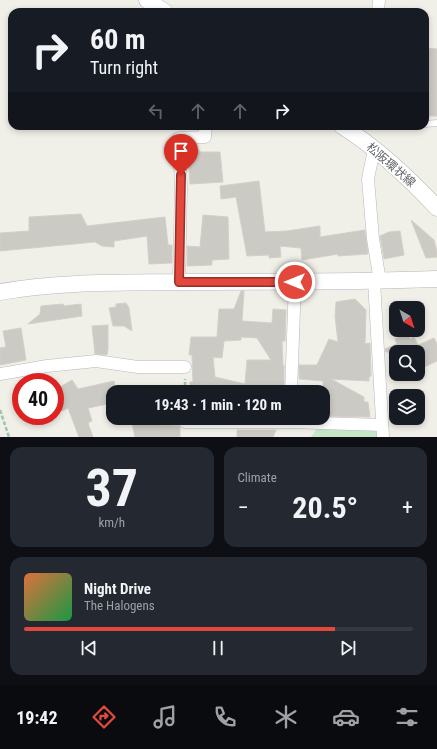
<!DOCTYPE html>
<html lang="en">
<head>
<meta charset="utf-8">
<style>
  :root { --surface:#171b24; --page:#242831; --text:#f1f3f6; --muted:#9ea1a6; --line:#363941; --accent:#e3483c }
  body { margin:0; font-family:"Roboto Condensed","Noto Sans JP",sans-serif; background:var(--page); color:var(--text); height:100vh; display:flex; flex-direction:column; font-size:15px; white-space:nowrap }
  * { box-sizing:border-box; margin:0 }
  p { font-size:13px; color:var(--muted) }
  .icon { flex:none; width:22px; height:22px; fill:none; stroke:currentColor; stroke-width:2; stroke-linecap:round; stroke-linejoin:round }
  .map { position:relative; height:437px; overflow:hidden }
  .drawer { display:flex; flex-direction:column; gap:10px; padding:10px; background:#0d0f14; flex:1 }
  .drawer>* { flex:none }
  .hud { position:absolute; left:8px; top:8px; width:421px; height:122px; border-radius:12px; box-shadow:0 2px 6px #0003; background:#171b24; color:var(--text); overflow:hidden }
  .needle { width:26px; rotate:141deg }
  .controls { position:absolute; left:389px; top:301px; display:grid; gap:8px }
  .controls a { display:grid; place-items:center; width:36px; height:36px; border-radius:8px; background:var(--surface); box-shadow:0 2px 6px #0003; font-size:20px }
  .speed { position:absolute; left:12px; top:373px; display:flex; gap:8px; font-size:20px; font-weight:700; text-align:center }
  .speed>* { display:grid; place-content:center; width:52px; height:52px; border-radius:50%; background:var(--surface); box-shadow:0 2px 6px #0003; line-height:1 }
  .speed .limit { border:6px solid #d22; background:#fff; color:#111 }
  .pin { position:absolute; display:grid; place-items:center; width:34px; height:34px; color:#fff; margin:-41px -17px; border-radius:50% 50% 50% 0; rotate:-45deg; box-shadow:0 0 4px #0007 }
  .pin .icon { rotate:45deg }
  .me { position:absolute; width:44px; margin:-22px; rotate:270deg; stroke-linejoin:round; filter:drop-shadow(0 0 3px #0008) }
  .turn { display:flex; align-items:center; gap:14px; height:84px; padding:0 16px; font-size:18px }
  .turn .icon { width:52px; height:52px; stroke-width:2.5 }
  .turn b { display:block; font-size:28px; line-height:34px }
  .lanes { display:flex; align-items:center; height:38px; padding:0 16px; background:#0003; justify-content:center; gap:20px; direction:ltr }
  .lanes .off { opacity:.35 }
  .big { font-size:30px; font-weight:700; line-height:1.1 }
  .drawer .widget { flex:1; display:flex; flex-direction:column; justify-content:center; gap:6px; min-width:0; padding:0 14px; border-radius:12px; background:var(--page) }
  .drawer .dial { align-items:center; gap:0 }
  .dial b { font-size:52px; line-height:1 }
  .song { display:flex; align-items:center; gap:12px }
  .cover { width:48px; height:48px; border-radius:6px; background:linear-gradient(135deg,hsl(20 70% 55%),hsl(140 70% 35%)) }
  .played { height:4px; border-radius:2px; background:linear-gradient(90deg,var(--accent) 80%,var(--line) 80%) }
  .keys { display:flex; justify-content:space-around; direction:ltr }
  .heat { display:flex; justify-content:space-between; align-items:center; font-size:22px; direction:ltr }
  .drawer .tiles { flex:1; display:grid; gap:10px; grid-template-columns:1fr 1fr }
  .widget:last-child { grid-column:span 2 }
  .trip { position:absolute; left:106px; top:385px; width:224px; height:40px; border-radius:12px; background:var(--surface); box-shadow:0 2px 6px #0003; font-weight:700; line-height:40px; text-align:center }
  .menu { display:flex; height:64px; justify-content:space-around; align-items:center; background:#090b0e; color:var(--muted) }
  .menu .icon { width:28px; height:28px }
  .menu .current { color:var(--accent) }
  .menu b { font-size:18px; color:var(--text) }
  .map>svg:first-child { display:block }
  .green { fill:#c6e6c6 }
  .building { fill:#cccac4; stroke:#d5d0c6; fill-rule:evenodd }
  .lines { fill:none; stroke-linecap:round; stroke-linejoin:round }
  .lane-casing { stroke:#b5b8bc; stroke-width:7 }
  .street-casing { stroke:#b5b8bc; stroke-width:13 }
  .secondary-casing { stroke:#b4b7bb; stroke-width:17 }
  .path { stroke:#9ec5a9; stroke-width:2.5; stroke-dasharray:4 2; stroke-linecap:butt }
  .lane { stroke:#fff; stroke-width:6 }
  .street { stroke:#fff; stroke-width:12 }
  .secondary { stroke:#fff; stroke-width:16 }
  .route-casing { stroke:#942f27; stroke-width:10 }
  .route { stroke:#e3483c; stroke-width:7 }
  .labels { text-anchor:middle; stroke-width:3.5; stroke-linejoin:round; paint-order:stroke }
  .street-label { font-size:12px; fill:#5f6367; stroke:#fff }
</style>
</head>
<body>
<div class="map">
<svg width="437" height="437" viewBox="0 0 437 437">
  <rect width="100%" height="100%" fill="#f0efe8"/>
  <polygon class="green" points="321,427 374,430 378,433 378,437 311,437 316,430"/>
  <g class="building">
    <polygon points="425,48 437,49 437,116 425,116"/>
    <polygon points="198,149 200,152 220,152 223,182 190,184 188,151"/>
    <polygon points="259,181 265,232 287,231 320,226 320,237 365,230 368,254 338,256 338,254 302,260 301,248 280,246 281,257 269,258 269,255 247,256 236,197 221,199 220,186"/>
    <polygon points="81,214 87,226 165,217 168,245 172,245 172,263 149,264 147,236 114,241 114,247 102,246 95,242 0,251 0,233 29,231 29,217"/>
    <polygon points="203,215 228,217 229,259 212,260 212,265 187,266 187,246 200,247"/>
    <polygon points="411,220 434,240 437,252 437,257 426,258"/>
    <polygon points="400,231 404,255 384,259 380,236 389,232"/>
    <path d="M241 291H244L242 321 272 323 273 309 286 310 285 341H282L283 366 284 365V392H190V382H193L192 355H189L191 337H217L219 309H234ZM241 337 257 338 271 360H247L245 384 215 377 213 357 222 358 224 341 241 340Z"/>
    <polygon points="355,299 366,310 365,344 370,343 371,376 369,377 369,381 331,379 364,397 364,402 368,402 370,417 323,416 323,381 299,379 299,365 317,365 329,339 338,342 335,316 336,302"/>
    <polygon points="126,303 129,308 132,331 124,326 113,326 109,308 116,307 116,304"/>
    <polygon points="63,304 64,306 81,304 82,316 28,324 40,314 41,306"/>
    <polygon points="108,325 108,349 107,355 95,354 92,326"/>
    <polygon points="21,328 26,360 0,365 0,348 6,347 3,331"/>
    <polygon points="407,333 410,339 414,337 418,345 434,338 437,344 437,361 418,370 418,352 386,352 385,349 397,344 395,339"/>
    <polygon points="72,380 78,389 114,381 116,392 113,392 113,403 88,408 92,421 88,423 93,437 79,437 68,408 62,411 55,404 55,390"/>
    <polygon points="131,418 155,418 157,425 179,426 180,428 180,437 135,437"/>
    <polygon points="237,430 276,430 273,437 237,437"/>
  </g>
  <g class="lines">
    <g class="lane-casing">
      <polyline id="lane" points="425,124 437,123"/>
    </g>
    <g class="street-casing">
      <g id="street">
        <polyline points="378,12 379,0"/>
        <polyline points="374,149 368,179 373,239 380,281"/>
        <polyline points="374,281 383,437"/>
        <polyline points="179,282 181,187 179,138 205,137 205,126"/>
        <polyline points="0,374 47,366 96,361 138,367 185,367"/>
        <polyline points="291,392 295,282"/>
        <polyline points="185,422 290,422 382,425"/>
      </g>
    </g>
    <g class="secondary-casing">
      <g id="secondary">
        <polyline points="147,0 165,12"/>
        <path d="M342 126C377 148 409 178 437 208"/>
        <path d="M0 292C62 281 125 283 188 282 271 282 354 282 437 279"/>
      </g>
    </g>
    <g class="path">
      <polyline points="185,392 185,379"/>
      <polyline points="0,410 9,437"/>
    </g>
    <use href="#lane" class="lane"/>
    <use href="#street" class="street"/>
    <use href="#secondary" class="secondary"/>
  </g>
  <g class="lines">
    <g class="route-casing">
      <polyline id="route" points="181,175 179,282 295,282"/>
    </g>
    <use href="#route" class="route"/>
  </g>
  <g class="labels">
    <g class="street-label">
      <text transform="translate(391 165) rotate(41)" y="4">松阪環状線</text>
    </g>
  </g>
</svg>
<div class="controls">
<a><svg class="needle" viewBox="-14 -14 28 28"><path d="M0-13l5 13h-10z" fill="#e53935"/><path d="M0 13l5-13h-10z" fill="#9ea1a6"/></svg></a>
<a><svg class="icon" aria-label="search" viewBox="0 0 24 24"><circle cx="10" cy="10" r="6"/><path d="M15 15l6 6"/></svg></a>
<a><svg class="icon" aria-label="layers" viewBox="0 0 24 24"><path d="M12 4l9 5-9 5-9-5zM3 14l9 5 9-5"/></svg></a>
</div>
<div class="speed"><div class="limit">40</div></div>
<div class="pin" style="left:181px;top:175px;background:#d93025"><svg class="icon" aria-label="arrive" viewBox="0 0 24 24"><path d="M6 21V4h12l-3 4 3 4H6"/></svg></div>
<svg class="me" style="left:295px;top:282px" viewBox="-20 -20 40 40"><circle r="17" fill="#e3483c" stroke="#fff" stroke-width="3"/><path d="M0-11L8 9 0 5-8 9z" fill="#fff"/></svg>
<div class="trip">19:43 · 1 min · 120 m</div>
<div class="hud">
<div class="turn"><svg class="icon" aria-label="right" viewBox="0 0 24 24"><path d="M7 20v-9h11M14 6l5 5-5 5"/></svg><div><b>60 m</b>Turn right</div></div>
<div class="lanes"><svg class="icon off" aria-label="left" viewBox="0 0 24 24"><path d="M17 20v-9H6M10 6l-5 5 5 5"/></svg><svg class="icon off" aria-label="ahead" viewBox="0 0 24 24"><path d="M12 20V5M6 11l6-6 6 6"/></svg><svg class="icon off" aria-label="ahead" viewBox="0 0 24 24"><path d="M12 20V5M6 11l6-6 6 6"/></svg><svg class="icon" aria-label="right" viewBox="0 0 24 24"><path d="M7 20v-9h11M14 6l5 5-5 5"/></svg></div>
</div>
</div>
<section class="drawer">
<div class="tiles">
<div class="widget dial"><b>37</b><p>km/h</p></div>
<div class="widget"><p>Climate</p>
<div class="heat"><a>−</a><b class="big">20.5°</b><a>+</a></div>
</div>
<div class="widget">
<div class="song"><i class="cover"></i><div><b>Night Drive</b><p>The Halogens</p></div></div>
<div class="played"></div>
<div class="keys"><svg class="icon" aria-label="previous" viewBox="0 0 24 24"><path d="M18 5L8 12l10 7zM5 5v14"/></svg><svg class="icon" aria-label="pause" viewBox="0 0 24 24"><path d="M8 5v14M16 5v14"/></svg><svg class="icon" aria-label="next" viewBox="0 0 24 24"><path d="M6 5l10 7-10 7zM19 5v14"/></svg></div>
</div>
</div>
</section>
<nav class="menu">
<b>19:42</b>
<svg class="icon current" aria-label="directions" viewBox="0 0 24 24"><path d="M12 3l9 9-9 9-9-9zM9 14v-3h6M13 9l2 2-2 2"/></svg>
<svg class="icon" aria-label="music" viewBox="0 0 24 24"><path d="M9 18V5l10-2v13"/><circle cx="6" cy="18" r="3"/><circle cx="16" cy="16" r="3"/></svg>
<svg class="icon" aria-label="phone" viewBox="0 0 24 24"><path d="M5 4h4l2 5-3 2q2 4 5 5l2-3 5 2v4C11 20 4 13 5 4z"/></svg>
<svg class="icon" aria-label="climate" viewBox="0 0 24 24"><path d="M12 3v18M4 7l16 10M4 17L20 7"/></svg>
<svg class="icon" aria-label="car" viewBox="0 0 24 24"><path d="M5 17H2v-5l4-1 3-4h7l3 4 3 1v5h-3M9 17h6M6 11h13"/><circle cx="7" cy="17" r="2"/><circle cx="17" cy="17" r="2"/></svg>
<svg class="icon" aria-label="filters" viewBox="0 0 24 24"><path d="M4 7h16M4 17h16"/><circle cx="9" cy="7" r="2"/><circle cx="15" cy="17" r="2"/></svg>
</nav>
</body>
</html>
